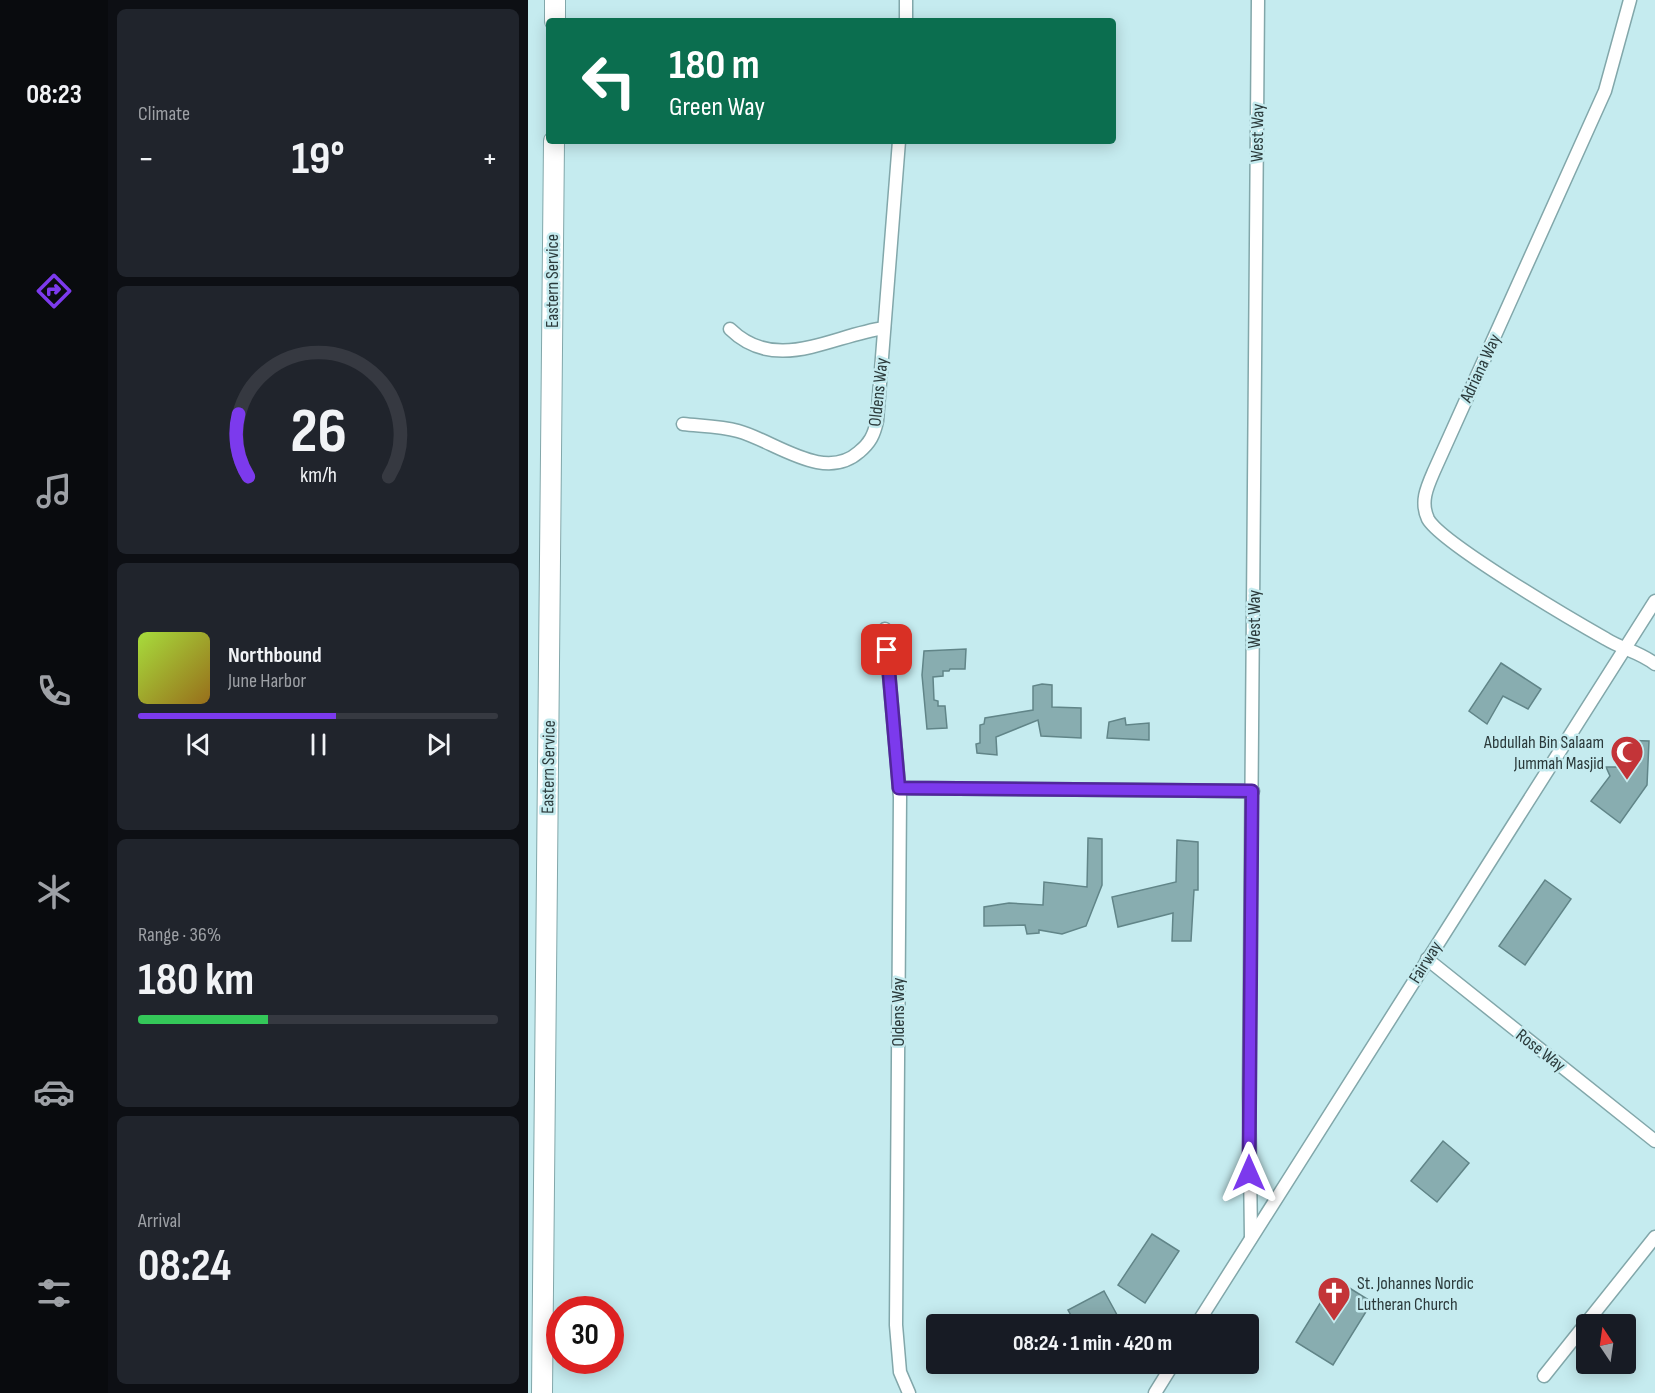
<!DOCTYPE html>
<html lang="en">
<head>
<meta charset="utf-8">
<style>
  :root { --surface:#171b24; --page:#20242c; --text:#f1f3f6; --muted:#9ea1a6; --line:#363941; --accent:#7c3aed }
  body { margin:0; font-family:"Sofia Sans Condensed",sans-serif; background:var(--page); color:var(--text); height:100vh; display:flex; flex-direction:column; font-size:22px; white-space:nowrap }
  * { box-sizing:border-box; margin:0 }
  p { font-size:20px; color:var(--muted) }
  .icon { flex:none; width:33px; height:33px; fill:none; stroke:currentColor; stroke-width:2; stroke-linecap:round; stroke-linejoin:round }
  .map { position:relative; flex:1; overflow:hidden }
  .details { display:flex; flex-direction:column; gap:9px; padding:9px; background:#0d0f14; width:420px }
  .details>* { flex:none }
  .top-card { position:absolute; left:18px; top:18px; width:570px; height:126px; border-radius:6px; box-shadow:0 3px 15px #0003; background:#0b6e4f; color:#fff; overflow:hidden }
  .needle { width:39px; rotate:347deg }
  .buttons { position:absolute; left:1048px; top:1314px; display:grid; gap:12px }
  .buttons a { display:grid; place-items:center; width:60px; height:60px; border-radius:6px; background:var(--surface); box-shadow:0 3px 15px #0003; font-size:30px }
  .speed { position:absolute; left:18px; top:1296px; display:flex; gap:12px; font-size:30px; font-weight:700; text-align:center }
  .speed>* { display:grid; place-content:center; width:78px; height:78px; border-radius:50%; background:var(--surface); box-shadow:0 3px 15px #0003; line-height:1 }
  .speed .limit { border:9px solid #d22; background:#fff; color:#111 }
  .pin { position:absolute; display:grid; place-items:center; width:51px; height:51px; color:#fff; margin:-26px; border-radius:12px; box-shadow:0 3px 9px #0006 }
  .me { position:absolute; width:66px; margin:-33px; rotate:0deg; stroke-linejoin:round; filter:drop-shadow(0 0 4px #0008) }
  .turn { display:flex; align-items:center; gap:21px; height:126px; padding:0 24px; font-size:27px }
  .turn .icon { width:78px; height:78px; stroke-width:2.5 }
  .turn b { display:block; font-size:42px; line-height:51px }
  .big { font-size:45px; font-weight:700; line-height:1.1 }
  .details .card { flex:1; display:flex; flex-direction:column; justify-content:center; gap:9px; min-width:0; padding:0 21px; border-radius:9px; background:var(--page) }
  .details .dial { align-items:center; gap:0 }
  .dial svg { height:156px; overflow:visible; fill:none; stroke:var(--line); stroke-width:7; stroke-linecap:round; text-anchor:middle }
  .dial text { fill:var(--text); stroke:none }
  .song { display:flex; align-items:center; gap:18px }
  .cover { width:72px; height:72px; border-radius:9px; background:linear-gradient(135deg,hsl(80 70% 55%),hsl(40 70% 35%)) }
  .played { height:6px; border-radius:3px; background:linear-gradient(90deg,var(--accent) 55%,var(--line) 55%) }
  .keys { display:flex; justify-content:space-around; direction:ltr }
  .heat { display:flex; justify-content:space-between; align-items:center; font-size:33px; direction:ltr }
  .charge { height:9px; border-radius:4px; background:linear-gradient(90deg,#34c759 36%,var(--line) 0) }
  .trip { position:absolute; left:398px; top:1314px; width:333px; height:60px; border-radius:6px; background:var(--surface); box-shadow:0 3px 15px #0003; font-weight:700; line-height:60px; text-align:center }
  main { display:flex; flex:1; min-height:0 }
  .tab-bar { display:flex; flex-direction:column; width:108px; justify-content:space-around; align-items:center; background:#090b0e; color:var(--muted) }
  .tab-bar .icon { width:42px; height:42px }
  .tab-bar .selected { color:var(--accent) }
  .tab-bar b { font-size:27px; color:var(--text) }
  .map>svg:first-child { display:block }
  .building { fill:#88adb0; stroke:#618588; stroke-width:1.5 }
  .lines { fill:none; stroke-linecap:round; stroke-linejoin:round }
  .street-casing { stroke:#82a7aa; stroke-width:15 }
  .primary-casing { stroke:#82a7aa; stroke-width:22 }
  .street { stroke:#fff; stroke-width:12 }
  .primary { stroke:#fff; stroke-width:20 }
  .route-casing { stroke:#51269a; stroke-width:15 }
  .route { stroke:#7c3aed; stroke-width:10 }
  .labels { text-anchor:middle; stroke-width:5; stroke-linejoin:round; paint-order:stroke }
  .street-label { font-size:18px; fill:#2b3a3b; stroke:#c5ebef }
  .poi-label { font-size:18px; fill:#2b3a3b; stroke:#c5ebef; text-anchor:end }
</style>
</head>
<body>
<main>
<nav class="tab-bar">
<b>08:23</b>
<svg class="icon selected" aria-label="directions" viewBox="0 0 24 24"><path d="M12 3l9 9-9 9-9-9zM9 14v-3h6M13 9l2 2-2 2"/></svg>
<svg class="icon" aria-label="music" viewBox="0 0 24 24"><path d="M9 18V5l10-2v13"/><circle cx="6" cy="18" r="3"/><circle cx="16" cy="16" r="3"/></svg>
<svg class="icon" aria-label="phone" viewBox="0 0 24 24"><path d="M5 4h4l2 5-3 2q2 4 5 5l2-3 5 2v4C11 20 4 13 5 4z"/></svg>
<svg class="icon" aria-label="climate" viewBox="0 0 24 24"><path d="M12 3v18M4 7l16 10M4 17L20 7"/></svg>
<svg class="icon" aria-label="car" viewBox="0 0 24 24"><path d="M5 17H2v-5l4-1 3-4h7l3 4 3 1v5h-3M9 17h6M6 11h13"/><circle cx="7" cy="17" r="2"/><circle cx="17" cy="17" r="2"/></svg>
<svg class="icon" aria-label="filters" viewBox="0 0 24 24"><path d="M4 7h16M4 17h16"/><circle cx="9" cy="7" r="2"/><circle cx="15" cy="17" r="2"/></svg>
</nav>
<section class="details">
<div class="card"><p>Climate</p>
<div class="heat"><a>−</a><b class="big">19°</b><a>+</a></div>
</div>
<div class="card dial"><svg viewBox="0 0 100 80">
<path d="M14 69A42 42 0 1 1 86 69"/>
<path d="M14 69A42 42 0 0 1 9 37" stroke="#7c3aed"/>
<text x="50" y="56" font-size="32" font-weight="700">26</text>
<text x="50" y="72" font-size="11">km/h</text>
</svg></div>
<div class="card">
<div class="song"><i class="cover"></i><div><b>Northbound</b><p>June Harbor</p></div></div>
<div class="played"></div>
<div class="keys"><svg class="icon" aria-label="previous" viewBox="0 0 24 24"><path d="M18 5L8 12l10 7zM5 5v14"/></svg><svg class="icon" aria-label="pause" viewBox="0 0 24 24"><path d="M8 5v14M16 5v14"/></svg><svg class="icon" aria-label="next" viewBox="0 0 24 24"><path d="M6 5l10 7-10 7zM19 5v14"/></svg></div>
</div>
<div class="card"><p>Range · 36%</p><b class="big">180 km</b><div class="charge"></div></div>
<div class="card"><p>Arrival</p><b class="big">08:24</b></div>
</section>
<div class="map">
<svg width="1127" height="1393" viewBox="0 0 1127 1393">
  <rect width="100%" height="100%" fill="#c5ebef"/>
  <g class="building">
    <polygon points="438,649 437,669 422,669 421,671 415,671 415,676 405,677 406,700 410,701 410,706 417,706 419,728 399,729 394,675 396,651"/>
    <polygon points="973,663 1013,689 1000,709 975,696 959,724 941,711"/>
    <polygon points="514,684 524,685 524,707 553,708 553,738 513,736 510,720 468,737 469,755 449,753 448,744 452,743 452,725 456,724 457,718 505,710 505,686"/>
    <polygon points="597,718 598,725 621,723 621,740 579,738 581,722"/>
    <polygon points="1090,740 1121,741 1119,785 1092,823 1063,801 1082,776 1078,767 1089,767"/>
    <polygon points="560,838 574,839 574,885 558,926 534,934 511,930 511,933 499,934 497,925 456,926 456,907 481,903 515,905 516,882 559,887"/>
    <polygon points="649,840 670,842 670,890 666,890 663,941 644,941 645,913 590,927 584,897 648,882"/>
    <polygon points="1017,880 1043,899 997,965 971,946"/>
    <polygon points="915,1141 941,1163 909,1202 883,1181"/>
    <polygon points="624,1234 651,1251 617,1303 590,1285"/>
    <polygon points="807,1279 844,1302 805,1365 768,1342"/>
    <polygon points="576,1291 594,1324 548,1324 540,1310"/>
  </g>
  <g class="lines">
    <g class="street-casing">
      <g id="street">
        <path d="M1102 0 1077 91 906 471C899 487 892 502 900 519 913 543 1046 621 1078 639 1094 649 1112 652 1127 664"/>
        <polyline points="378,21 378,0"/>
        <path d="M202 329C248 374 302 336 356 328"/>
        <path d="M155 424C173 426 193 426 210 431 247 441 296 483 331 452 342 443 346 435 349 421L371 141"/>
        <polyline points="357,629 372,797 368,1325 372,1372 381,1393"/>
        <polyline points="371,788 725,791"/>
        <polyline points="899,959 1127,1141"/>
        <polyline points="723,1238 721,1093 730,0"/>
        <polyline points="669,1324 1127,601"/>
        <polyline points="1016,1376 1127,1237"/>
        <polyline points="627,1393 645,1364"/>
      </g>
    </g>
    <g class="primary-casing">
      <g id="primary">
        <polyline points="27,21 27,0"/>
        <polyline points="14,1393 26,141"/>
      </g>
    </g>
    <use href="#street" class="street"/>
    <use href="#primary" class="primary"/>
  </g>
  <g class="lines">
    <g class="route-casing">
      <polyline id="route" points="359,650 371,788 724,791 721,1173"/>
    </g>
    <use href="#route" class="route"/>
  </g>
  <defs>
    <g id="mosque-pin" transform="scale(1.725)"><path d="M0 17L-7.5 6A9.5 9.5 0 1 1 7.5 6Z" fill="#c33438" stroke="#c5ebef"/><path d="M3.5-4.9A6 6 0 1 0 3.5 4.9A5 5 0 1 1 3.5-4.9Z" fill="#fff"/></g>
    <g id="church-pin" transform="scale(1.725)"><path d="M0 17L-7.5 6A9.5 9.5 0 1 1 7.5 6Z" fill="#c33438" stroke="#c5ebef"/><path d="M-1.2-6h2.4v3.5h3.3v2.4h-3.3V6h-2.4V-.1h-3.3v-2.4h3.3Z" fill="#fff"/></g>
  </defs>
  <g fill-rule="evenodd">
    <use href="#mosque-pin" x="1099" y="752"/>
    <use href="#church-pin" x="806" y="1293"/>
  </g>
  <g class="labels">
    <g class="street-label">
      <text transform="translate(729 133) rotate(-89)" y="6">West Way</text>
      <text transform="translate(24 281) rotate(-90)" y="6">Eastern Service</text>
      <text transform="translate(952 368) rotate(-65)" y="6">Adriana Way</text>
      <text transform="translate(350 392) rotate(-84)" y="6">Oldens Way</text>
      <text transform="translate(726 619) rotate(-90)" y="6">West Way</text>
      <text transform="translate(20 767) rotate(-89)" y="6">Eastern Service</text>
      <text transform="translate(897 962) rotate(-58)" y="6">Fairway</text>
      <text transform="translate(370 1012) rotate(-90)" y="6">Oldens Way</text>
      <text transform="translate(1013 1050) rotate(38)" y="6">Rose Way</text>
    </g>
    <g class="poi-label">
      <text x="1076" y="748">Abdullah Bin Salaam<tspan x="1076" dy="21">Jummah Masjid</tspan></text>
      <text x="829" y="1289" text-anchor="start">St. Johannes Nordic<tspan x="829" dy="21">Lutheran Church</tspan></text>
    </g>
  </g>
</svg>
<div class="buttons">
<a><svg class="needle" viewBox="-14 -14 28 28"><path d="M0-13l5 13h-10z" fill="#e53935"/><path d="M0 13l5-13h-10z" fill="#9ea1a6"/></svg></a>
</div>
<div class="speed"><div class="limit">30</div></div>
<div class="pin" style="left:359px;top:650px;background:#d93025"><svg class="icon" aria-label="arrive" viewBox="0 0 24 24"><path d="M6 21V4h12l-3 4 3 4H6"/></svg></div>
<svg class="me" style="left:721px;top:1173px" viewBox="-20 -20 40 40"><path d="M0-17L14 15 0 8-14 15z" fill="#7c3aed" stroke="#fff" stroke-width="4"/></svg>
<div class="trip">08:24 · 1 min · 420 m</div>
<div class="top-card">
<div class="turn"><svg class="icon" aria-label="left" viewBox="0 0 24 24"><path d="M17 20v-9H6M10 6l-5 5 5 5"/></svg><div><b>180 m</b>Green Way</div></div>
</div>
</div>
</main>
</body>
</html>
